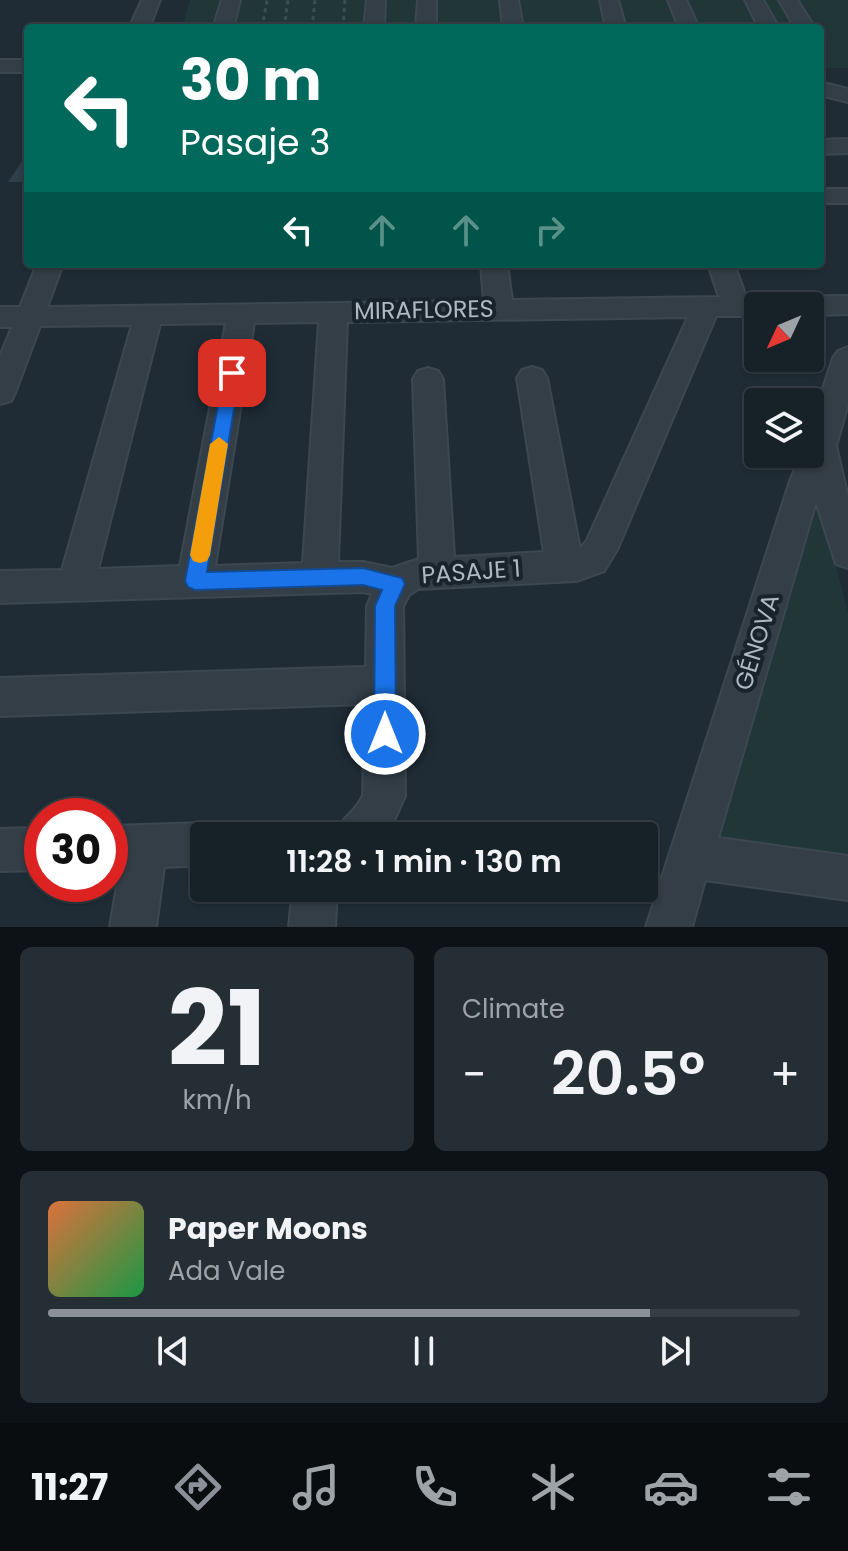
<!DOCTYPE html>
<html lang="en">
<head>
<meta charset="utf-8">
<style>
  :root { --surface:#172128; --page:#242e34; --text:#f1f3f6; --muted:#9ea3a8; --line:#363e45; --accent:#8c9099 }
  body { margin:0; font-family:Poppins,sans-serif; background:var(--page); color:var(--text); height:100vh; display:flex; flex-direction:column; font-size:30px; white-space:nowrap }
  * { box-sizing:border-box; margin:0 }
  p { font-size:26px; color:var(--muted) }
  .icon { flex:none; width:44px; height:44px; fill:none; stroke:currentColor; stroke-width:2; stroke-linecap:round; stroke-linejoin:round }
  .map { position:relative; height:927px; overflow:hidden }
  .panel { display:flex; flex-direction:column; gap:20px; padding:20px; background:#0d1216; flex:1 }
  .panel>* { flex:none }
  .guide { position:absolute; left:24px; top:24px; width:800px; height:244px; border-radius:8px; box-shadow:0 2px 6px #0004,0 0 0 2px var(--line); background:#00695c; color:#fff; overflow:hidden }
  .needle { width:52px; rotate:226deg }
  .controls { position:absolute; left:744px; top:292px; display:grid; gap:16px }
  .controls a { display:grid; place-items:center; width:80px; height:80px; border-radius:8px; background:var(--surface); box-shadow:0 2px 6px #0004,0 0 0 2px var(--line); font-size:40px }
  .speed { position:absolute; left:24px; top:798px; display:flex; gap:16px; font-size:40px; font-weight:700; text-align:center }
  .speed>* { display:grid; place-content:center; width:104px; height:104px; border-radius:50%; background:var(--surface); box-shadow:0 2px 6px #0004,0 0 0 2px var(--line); line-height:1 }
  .speed .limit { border:12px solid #d22; background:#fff; color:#111 }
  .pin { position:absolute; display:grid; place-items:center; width:68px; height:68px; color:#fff; margin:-34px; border-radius:16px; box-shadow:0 4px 12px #0006 }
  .me { position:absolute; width:88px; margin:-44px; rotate:0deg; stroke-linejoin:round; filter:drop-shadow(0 0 6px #0008) }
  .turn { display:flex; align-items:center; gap:28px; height:168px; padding:0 24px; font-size:36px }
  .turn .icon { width:104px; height:104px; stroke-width:2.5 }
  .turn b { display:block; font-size:56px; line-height:68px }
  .lanes { display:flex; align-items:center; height:76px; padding:0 24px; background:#0003; justify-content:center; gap:40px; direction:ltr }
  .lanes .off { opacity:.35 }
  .big { font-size:60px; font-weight:600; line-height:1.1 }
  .panel .card { flex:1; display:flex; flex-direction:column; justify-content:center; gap:12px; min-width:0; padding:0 28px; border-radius:12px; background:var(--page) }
  .panel .dial { align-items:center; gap:0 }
  .dial b { font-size:104px; line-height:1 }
  .song { display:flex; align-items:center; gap:24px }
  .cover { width:96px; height:96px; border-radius:12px; background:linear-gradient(135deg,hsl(20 70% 55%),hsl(140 70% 35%)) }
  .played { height:8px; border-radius:4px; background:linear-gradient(90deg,var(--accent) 80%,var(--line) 80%) }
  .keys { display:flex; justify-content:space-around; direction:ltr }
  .heat { display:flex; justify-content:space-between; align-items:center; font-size:44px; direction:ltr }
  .panel .tiles { flex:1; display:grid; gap:20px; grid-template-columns:1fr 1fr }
  .card:last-child { grid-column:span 2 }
  .trip { position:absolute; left:190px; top:822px; width:468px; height:80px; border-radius:8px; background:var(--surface); box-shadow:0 2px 6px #0004,0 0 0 2px var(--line); font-weight:600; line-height:80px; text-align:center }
  .dock { display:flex; height:128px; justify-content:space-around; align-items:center; background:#090d10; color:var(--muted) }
  .dock .icon { width:56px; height:56px }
  .dock .on { color:var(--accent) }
  .dock b { font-size:36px; color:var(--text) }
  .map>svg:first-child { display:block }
  .green { fill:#213737 }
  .building { fill:#2e3e4a }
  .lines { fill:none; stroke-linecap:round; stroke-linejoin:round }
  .minor-casing { stroke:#3c4750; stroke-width:4 }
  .path { stroke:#3a504f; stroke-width:3; stroke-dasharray:4 4; stroke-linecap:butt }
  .minor { fill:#333e47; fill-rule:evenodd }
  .route { fill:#1a73e8; stroke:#114b97; stroke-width:2 }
  .slow { fill:#f59e0b }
  .labels { text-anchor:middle; stroke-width:8; stroke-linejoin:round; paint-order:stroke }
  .street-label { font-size:24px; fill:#adb9c4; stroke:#18232b }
</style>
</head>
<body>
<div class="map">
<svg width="848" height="927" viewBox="0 0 848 927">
  <rect width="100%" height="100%" fill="#1f2c36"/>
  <g class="green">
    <polygon points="190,0 848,0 848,68 820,68 820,28 182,28"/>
    <polygon points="819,501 848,613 848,857 713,844"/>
  </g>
  <polygon class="building" points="23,160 28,160 28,182 8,182"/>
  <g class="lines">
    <g class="minor-casing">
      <g id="minor">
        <polygon points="142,0 160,0 149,28 129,28"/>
        <polygon points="222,0 240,0 233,28 213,28"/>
        <polygon points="367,0 385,0 384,28 364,28"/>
        <polygon points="418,0 436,0 436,28 416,28"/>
        <polygon points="500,0 518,0 523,28 503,28"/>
        <polygon points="600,0 618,0 626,28 606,28"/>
        <polygon points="668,0 686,0 699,28 679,28"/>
        <polygon points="745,0 763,0 779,28 759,28"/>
        <polygon points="779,0 797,0 815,28 795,28"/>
        <rect x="0" y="60" width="28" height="12"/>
        <polygon points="820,82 848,89 848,102 820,95"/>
        <polygon points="848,139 848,153 820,154 820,140"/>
        <rect x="820" y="189" width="28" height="14"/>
        <path d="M37 264H63L47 307 484 301 481 264H507L512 300 719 297 708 264H734L746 297 848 296V314L810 315V306H758V316H716L617 550 604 571 576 581 418 589 409 595 403 606 405 796 387 836H333C341 817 356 813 363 795L365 704 0 716V678L366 667 367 606 372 594 363 592 0 603V571L62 570 132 325 40 326 15 393 11 401 0 404V356L12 327H0V307H20ZM688 317 587 540 580 549 547 378 542 370 532 367 522 370 517 378 544 552 454 557 443 379 438 371 428 368 418 371 413 379 419 559 392 568 363 562H338L347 322ZM319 322 303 563 215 566 254 323ZM226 323 180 566 98 569 160 324Z"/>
        <polygon points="848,347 848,404 836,446 848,497 848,568 836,564 816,502 718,838 848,856 848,900 705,880 692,927 646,927 790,481 801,454 810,454 810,428 833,358 838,351"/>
        <polygon points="204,823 219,829 222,836 204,836 204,865 164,867 156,927 110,927 120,868 110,868 110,826"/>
        <polygon points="42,828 42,870 0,871 0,829"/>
        <polygon points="293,888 337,888 335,927 289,927"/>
      </g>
    </g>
    <g class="path">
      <polyline points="262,28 267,0"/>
      <polyline points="284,28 288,0"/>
      <polyline points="312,28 315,0"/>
      <polyline points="343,28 345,0"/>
    </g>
    <use href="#minor" class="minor"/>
  </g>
  <polygon class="route" points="232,366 240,373 207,572 363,568 402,578 405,584 395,606 396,734 393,741 385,745 377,741 374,734 375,606 382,590 363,585 195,590 188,587 185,581 224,373"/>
  <polygon class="slow" points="219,437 228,444 210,555 207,561 200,563 193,561 190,555 210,444"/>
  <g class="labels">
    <g class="street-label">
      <text transform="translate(424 310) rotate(-1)" y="8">MIRAFLORES</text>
      <text transform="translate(471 572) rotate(-4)" y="8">PASAJE 1</text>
      <text transform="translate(757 642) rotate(-73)" y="8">GÉNOVA</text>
    </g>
  </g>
</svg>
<div class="controls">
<a><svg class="needle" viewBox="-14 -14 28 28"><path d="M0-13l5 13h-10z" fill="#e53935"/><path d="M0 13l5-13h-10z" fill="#9ea3a8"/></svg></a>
<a><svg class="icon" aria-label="layers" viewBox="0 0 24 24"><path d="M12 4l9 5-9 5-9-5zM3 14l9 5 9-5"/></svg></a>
</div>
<div class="speed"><div class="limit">30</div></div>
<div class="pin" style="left:232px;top:373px;background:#d93025"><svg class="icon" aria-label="arrive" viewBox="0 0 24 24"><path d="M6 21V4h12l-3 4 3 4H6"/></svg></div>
<svg class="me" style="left:385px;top:734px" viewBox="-20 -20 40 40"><circle r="17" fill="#1a73e8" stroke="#fff" stroke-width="3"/><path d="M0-11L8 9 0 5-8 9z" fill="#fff"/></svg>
<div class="trip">11:28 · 1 min · 130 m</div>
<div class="guide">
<div class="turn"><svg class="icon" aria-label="left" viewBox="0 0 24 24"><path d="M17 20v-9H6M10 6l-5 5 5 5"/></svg><div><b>30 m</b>Pasaje 3</div></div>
<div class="lanes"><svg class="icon" aria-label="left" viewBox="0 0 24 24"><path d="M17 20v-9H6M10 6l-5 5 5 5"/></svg><svg class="icon off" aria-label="ahead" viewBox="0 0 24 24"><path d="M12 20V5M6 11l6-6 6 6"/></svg><svg class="icon off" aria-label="ahead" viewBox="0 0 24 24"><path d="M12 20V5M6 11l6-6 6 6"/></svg><svg class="icon off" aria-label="right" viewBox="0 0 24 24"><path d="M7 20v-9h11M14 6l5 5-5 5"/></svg></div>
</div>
</div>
<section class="panel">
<div class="tiles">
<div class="card dial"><b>21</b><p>km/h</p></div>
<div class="card"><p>Climate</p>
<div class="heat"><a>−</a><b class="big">20.5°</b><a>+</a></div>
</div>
<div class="card">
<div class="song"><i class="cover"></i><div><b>Paper Moons</b><p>Ada Vale</p></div></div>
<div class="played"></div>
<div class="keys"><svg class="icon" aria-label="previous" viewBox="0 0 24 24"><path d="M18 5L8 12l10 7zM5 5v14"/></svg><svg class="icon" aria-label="pause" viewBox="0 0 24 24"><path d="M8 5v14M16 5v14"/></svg><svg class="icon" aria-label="next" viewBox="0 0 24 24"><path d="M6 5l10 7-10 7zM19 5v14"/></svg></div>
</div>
</div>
</section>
<nav class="dock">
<b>11:27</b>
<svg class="icon on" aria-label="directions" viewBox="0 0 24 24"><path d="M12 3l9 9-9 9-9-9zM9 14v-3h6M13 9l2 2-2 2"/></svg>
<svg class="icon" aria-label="music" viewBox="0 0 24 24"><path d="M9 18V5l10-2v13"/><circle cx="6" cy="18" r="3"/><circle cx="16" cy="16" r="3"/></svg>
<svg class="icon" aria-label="phone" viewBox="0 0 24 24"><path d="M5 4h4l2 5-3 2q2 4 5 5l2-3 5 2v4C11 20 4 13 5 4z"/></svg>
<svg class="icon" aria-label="climate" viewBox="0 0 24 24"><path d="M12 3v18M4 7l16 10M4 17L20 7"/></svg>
<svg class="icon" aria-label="car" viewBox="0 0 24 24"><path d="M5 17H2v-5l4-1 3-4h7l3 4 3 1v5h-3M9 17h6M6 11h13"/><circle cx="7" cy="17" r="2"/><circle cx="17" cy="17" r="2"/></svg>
<svg class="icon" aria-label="filters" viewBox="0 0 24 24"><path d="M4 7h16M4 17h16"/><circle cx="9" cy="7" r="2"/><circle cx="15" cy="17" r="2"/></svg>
</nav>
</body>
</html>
